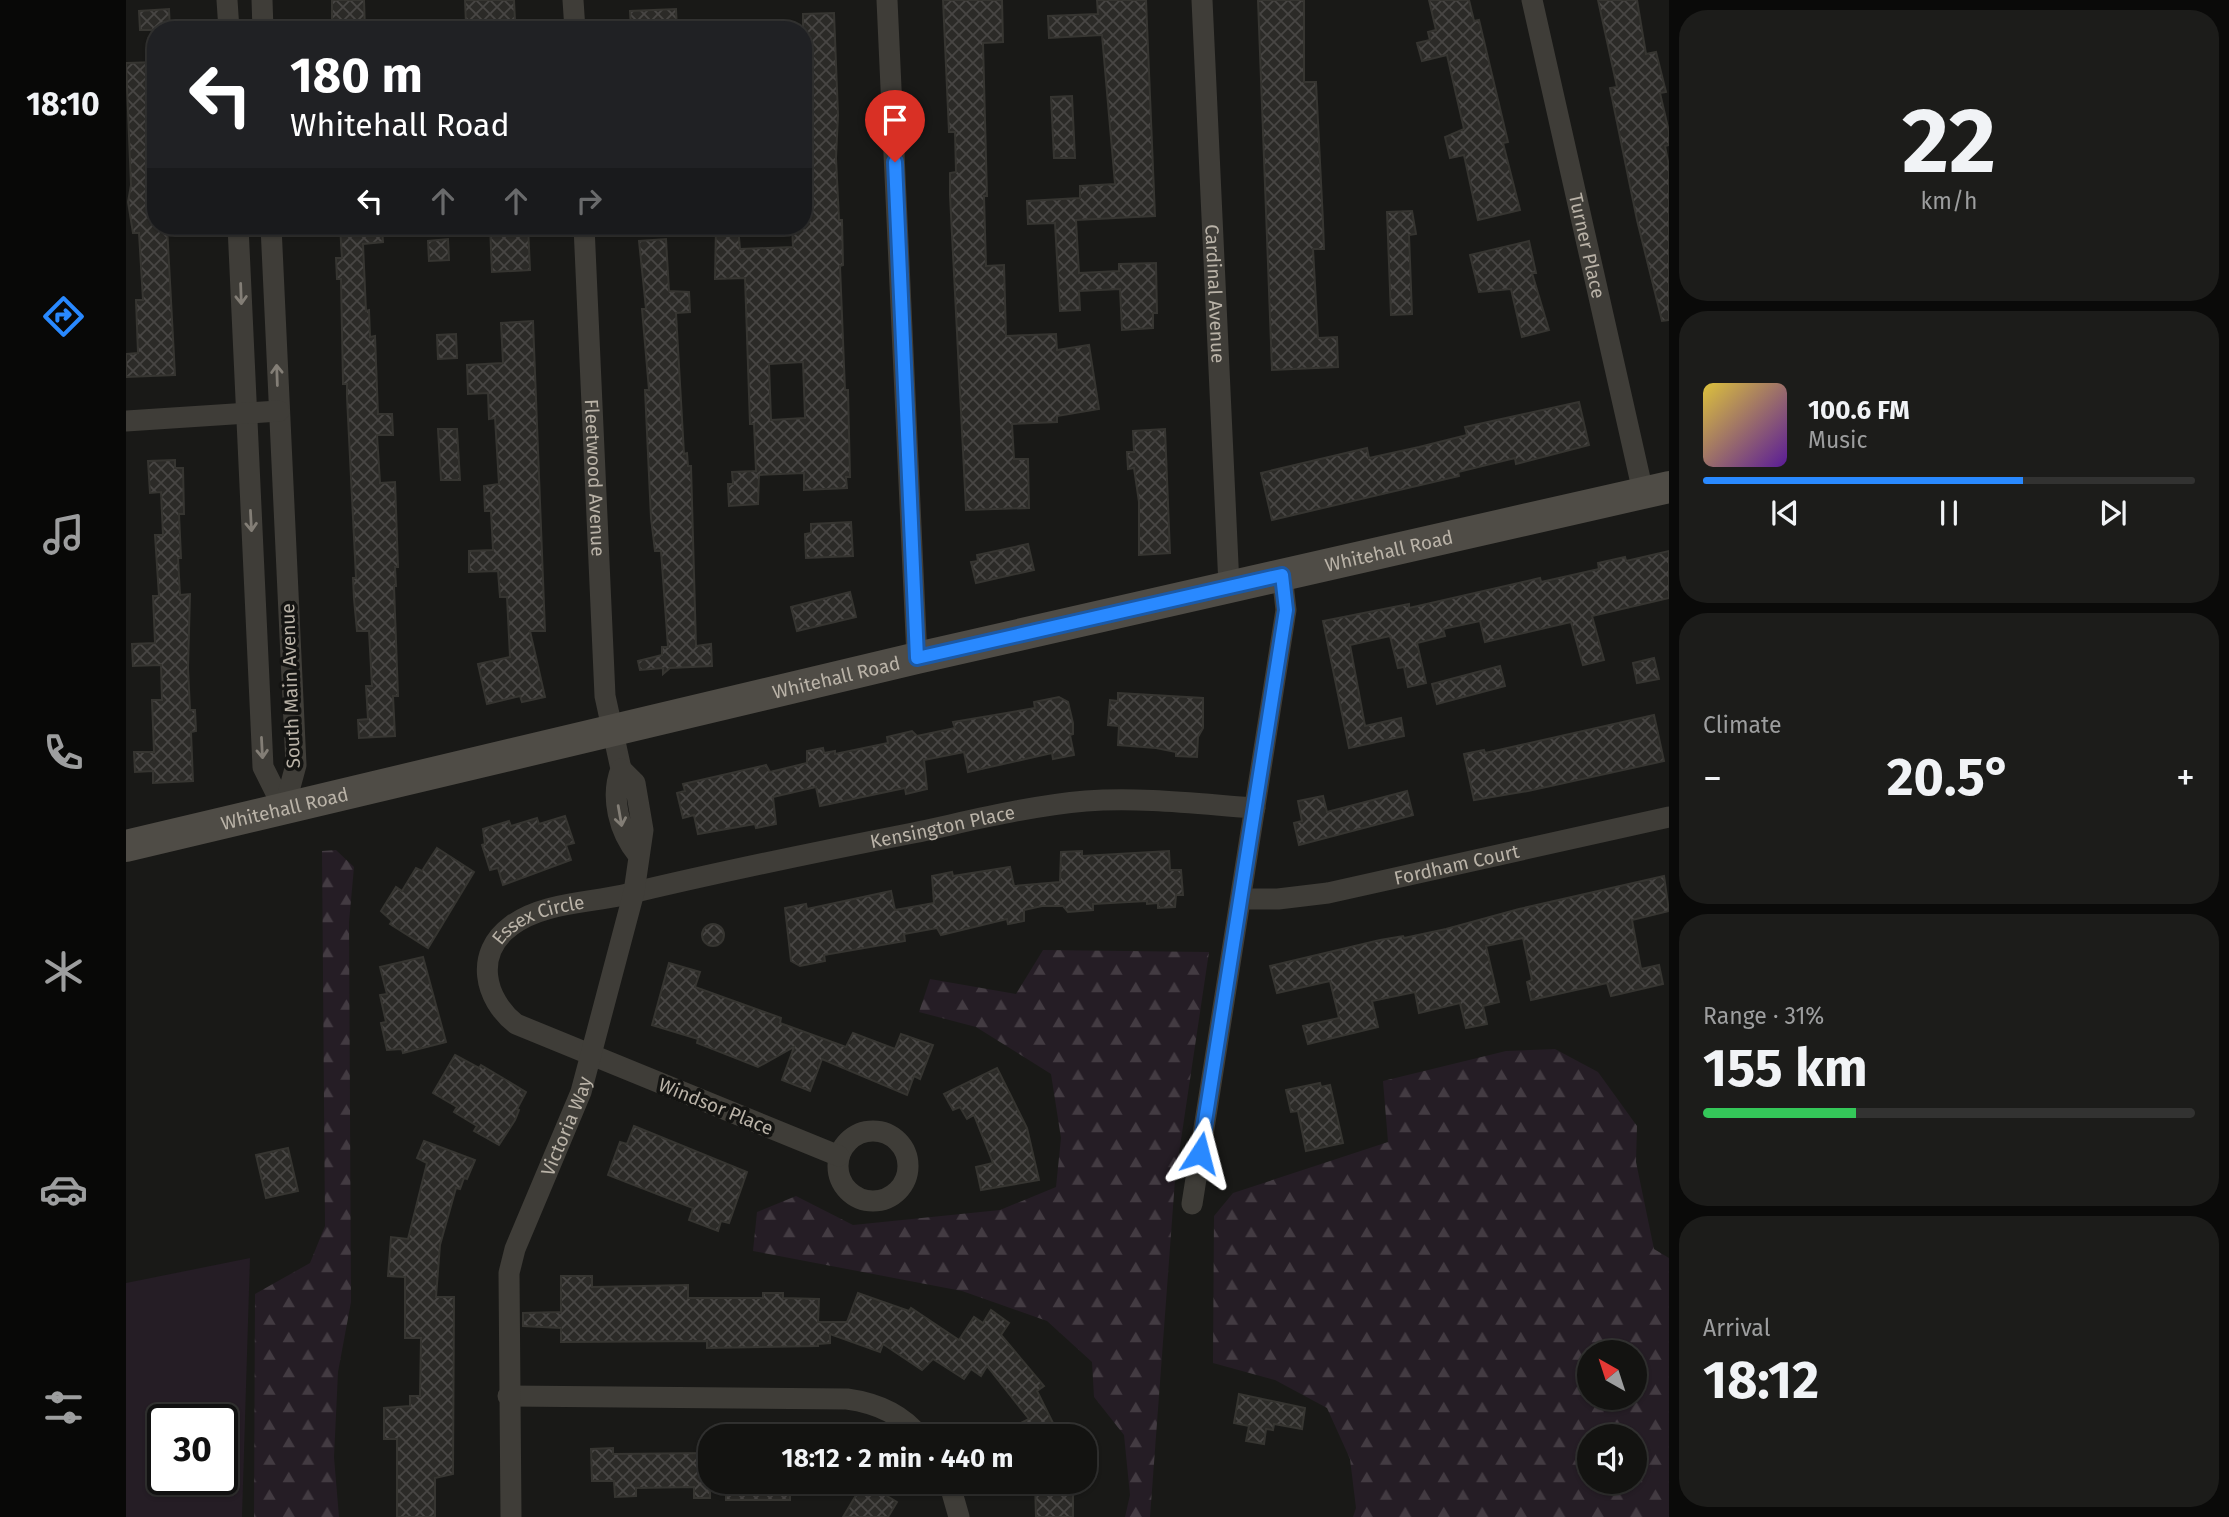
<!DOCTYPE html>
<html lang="en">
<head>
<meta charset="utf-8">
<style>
  :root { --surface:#131311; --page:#1c1c1a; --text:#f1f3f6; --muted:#9d9e9f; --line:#323231; --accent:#2989ff }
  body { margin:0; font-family:"Fira Sans",sans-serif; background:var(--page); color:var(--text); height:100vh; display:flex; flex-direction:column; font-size:26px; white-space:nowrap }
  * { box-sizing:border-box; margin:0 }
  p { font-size:23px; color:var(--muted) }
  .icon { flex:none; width:38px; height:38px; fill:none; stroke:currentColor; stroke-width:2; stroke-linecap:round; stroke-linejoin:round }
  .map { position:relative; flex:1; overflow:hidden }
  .drawer { display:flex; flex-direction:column; gap:10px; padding:10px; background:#0a0a09; width:560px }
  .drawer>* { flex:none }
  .top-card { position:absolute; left:21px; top:21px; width:665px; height:214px; border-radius:28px; box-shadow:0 2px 5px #0004,0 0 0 2px var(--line); background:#202124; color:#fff; overflow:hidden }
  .needle { width:46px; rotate:321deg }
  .controls { position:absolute; left:1451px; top:1340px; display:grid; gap:14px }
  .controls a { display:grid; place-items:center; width:70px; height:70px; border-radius:50%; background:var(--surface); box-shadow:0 2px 5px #0004,0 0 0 2px var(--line); font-size:35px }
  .speed { position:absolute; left:21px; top:1404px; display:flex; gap:14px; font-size:35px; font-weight:700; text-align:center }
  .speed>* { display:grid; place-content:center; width:91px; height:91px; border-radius:50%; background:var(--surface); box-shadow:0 2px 5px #0004,0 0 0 2px var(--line); line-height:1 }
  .speed .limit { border:4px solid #111; border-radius:10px; background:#fff; color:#111 }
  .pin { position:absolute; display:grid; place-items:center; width:60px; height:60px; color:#fff; margin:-72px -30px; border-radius:50% 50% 50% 0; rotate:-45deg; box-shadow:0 0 7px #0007 }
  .pin .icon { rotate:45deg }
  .me { position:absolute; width:77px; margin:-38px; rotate:9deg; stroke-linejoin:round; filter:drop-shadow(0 0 5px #0008) }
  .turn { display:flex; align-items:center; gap:24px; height:147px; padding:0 28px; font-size:32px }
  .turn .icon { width:91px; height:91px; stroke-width:2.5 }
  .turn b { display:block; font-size:49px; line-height:60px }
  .lanes { display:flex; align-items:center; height:66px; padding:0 28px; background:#0003; justify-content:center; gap:35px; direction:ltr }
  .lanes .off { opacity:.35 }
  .big { font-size:52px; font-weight:700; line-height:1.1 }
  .drawer .card { flex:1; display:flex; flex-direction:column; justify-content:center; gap:10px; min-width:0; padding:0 24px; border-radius:28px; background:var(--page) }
  .drawer .dial { align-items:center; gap:0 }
  .dial b { font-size:91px; line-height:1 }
  .song { display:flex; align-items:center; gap:21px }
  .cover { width:84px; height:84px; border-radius:10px; background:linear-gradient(135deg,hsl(50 70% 55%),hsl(270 70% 35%)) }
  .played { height:7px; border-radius:4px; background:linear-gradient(90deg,var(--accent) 65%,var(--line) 65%) }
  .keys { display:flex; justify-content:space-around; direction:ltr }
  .heat { display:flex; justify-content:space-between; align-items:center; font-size:38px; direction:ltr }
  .charge { height:10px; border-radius:5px; background:linear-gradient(90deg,#34c759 31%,var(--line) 0) }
  .trip { position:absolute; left:572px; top:1424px; width:399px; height:70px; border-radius:28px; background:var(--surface); box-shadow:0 2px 5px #0004,0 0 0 2px var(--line); font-weight:700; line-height:70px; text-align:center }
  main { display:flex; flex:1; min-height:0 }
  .dock { display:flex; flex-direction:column; width:126px; justify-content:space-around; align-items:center; background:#080807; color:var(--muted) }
  .dock .icon { width:49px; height:49px }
  .dock .selected { color:var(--accent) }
  .dock b { font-size:32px; color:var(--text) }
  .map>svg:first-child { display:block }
  .green { fill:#251d25; fill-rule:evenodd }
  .forest { fill:url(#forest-firs); fill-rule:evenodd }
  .building { fill:url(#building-cross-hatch); stroke:#363531; stroke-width:2; fill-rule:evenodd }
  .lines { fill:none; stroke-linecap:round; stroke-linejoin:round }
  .street { stroke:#3f3d38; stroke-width:21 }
  .secondary { stroke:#4f4c46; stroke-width:32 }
  .oneway { stroke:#837e76 }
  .route-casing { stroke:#1b59a6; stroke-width:18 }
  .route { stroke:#2989ff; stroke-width:12 }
  .labels { text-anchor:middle; stroke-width:7; stroke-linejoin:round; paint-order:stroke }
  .street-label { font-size:19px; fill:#bab3a8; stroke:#141412 }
</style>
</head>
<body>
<main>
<nav class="dock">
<b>18:10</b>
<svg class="icon selected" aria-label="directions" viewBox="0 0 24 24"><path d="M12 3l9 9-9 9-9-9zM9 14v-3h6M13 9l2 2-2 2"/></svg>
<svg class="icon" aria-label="music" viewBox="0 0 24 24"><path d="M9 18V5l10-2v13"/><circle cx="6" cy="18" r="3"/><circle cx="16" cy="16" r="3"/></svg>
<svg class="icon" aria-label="phone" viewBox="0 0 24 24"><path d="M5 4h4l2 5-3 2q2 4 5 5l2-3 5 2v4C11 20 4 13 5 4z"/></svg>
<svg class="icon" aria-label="climate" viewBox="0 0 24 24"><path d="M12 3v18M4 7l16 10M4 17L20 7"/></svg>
<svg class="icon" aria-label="car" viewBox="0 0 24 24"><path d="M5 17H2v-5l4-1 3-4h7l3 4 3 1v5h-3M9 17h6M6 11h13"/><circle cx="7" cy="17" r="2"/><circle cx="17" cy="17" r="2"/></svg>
<svg class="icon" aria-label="filters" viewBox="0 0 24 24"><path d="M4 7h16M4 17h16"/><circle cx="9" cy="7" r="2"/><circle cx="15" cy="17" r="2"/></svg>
</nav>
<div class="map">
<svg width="1543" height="1517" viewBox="0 0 1543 1517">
  <defs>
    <pattern id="forest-firs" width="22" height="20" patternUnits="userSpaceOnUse" patternTransform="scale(1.75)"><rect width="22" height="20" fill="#251d25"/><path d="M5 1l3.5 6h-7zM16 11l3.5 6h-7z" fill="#433b42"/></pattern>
    <pattern id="building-cross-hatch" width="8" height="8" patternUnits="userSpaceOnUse" patternTransform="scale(1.75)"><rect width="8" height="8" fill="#2b2a27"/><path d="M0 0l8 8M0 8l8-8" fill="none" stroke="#484644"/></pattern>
  </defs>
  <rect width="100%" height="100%" fill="#191917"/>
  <path class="green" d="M124 1258 116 1517H0V1283ZM37 1419H96V1479H37Z"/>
  <g class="forest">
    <polygon points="210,850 228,867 223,922 225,1302 212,1372 208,1457 213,1517 128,1517 129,1294 184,1263 199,1226 196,851"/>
    <polygon points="917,950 1083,952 1049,1180 1024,1517 999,1517 1004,1495 998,1435 968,1397 966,1362 921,1321 836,1291 627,1251 631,1212 670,1196 727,1225 874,1210 930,1187 935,1138 925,1074 850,1027 793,1012 804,979 890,994"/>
    <path d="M1429 1049 1472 1072 1511 1126 1510 1162 1528 1249 1543 1258V1517H1227L1230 1508 1224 1459 1201 1408 1149 1380 1087 1363 1088 1216 1107 1193 1262 1142 1257 1081 1380 1051ZM1463 1353H1508V1398H1463ZM1463 1437H1508V1482H1463Z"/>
  </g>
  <g class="building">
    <polygon points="206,0 238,0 239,30 206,30"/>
    <polygon points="339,0 388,0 389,21 340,24"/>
    <polygon points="817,0 876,0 877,42 857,43 861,196 858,196 860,266 878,265 880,336 930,334 931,350 963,345 973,409 931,416 931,422 886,424 888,459 902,459 903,508 840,510 824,195 824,173 830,172 829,132 823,132"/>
    <polygon points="971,0 1020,0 1029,216 950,220 953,273 993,271 993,264 1030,263 1031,313 1027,313 1027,328 996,330 994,289 953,291 954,310 934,311 929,223 902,224 901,201 954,198 954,186 989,184 976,35 923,38 922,16 972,14"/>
    <polygon points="1132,0 1178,0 1178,82 1190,82 1197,222 1198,249 1187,249 1192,338 1211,337 1212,367 1146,370"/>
    <polygon points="1303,0 1343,0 1348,21 1353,20 1382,142 1377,143 1394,210 1352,220 1338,155 1324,158 1319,137 1338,129 1321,55 1296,61 1291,43 1304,40 1302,32 1310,30"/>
    <polygon points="1472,0 1511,0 1520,54 1530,52 1540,92 1534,93 1543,132 1543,145 1539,146 1543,166 1543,320 1536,321 1511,220 1484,88 1491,87"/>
    <polygon points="43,9 44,30 14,30 13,11"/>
    <polygon points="550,9 551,30 505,30 504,11"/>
    <path d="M708 13 712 115 710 158 713 220H716L717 265 714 266 719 390H722L724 477H720L721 488 678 490V473L633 475 632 504 603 506 602 484H607L606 472 630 471 628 424H624L619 278 589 279 590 226H612L614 249 667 247 666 226H677V14ZM677 362 679 418 645 420 643 364Z"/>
    <polygon points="30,62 30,226 41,226 49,375 0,377 0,354 12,353 10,300 17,300 13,233 7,233 2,202 5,185 0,63"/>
    <polygon points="946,96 949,158 928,158 925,97"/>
    <polygon points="1286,211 1290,234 1283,235 1286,314 1265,315 1261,212"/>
    <polygon points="214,226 256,226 257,242 237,244 240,311 243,310 244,337 249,336 252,414 266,414 267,435 251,435 254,483 269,482 272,567 269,567 270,586 268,586 272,696 267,696 269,736 233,738 232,720 242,719 240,686 246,686 243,631 231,631 228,599 227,578 230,578 221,397 221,384 217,384 215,279 211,279 210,258 216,258"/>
    <polygon points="364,226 402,226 404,270 366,272"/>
    <polygon points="322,239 323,260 303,261 302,241"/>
    <polygon points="540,239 543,291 563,292 564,312 550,313 558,454 561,453 562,466 565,466 570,646 585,644 586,666 544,668 537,674 537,668 514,670 512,661 536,655 536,647 542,647 535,551 529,551 525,518 519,390 523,390 516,309 520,309 513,241"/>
    <polygon points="1403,241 1410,273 1406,273 1423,330 1396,337 1385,289 1353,292 1344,255"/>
    <polygon points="407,321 419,631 404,631 419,697 396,702 394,696 361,704 352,664 384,657 381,597 374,597 372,571 343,572 343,551 367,550 365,511 359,511 358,486 373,484 369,418 363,419 362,393 342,394 341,365 377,363 375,323"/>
    <polygon points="330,334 331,358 312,359 311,335"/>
    <polygon points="1453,402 1463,445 1390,464 1389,458 1332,472 1333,476 1146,520 1135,473 1241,448 1243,458 1293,447 1341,435 1339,427"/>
    <polygon points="312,429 331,429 334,480 315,480"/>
    <polygon points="1039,429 1044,553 1013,555 1013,502 1008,468 1002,469 1001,452 1008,452 1007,431"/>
    <polygon points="49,460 49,468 57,468 58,514 53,514 55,558 52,558 54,595 64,594 62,668 64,710 69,710 70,731 65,732 67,781 27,783 27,771 9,772 8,752 28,752 26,700 36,700 35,665 7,666 6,644 29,643 27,596 33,596 29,535 37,535 35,492 24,493 22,461"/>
    <polygon points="725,522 727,556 680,558 679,534 685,533 685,524"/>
    <polygon points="902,544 908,570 850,583 845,562 852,561 851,555"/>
    <polygon points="1543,551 1543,598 1466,616 1478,660 1457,665 1445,622 1359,642 1354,621 1317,629 1319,636 1291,643 1300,683 1282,687 1278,667 1272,668 1264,636 1224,645 1239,726 1275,718 1278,736 1223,748 1197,621 1283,604 1283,608 1414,578 1415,582 1473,569 1472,563 1499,557 1500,561"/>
    <polygon points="724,592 730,617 671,631 665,607"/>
    <polygon points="1528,658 1533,679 1511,683 1507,663"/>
    <polygon points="1374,666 1379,686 1311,704 1306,684"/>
    <polygon points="992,693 1077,698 1077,728 1072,737 1071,757 1050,756 1050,752 1030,748 992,745 993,726 982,725 984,700 992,701"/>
    <polygon points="933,697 942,702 947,723 947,734 944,735 948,755 927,759 926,753 842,772 838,752 798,760 801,789 780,794 779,788 694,806 690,787 647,797 650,824 630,828 629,824 572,834 568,815 557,818 551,793 559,791 557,784 640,765 644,772 681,763 681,751 697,748 698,753 709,751 709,754 762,743 761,737 786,731 791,736 829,728 827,722 909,708 908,702"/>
    <polygon points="1528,715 1538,761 1402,791 1348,800 1338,754 1358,750 1359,753"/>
    <polygon points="1281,791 1287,815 1173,845 1168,823 1176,821 1172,801 1197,796 1201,812"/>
    <polygon points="439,816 448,843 440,845 445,860 377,885 372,868 364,870 356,845 359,844 357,829 383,821 385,826 411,818 413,824"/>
    <polygon points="311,848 348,872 302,948 264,924 266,921 255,911 270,887 276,891 290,868 296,871"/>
    <polygon points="956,851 956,856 1043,851 1044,870 1055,870 1057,895 1050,895 1049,907 1032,908 1032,903 1021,904 1021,901 967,904 967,910 942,912 937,906 916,906 898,910 898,921 882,924 881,919 815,935 811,928 778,934 779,941 698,955 699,961 674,966 665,961 659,908 680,904 681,909 765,891 769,910 808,903 806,876 826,872 827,876 884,867 888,886 934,882 935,852"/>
    <polygon points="1538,876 1543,911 1506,920 1515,969 1533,965 1537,984 1485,996 1481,983 1405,1000 1401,982 1406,980 1397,938 1360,946 1373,1002 1357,1006 1361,1024 1340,1028 1334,1003 1293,1013 1289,992 1246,1001 1252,1027 1182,1044 1177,1026 1213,1018 1204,981 1151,993 1144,966 1254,940 1277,936 1278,938 1320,929 1393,909"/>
    <circle cx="587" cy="935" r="11"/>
    <polygon points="297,957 320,1042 277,1053 276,1049 261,1050 255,1023 260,1022 254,995 261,994 254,967"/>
    <polygon points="543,963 574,972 569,987 655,1018 654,1023 720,1047 727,1033 769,1049 775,1034 807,1045 794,1079 788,1076 781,1095 696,1059 684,1091 656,1080 668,1047 632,1067 571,1043 572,1039 526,1025"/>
    <polygon points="329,1055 353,1068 355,1065 400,1092 391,1109 393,1110 389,1120 373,1145 348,1131 351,1126 328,1112 331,1107 307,1093"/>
    <polygon points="871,1068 901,1128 913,1180 855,1190 850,1167 867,1163 848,1115 841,1119 834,1107 827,1110 818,1094"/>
    <polygon points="1194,1083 1195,1087 1204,1085 1217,1143 1180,1151 1172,1111 1165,1112 1160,1090"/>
    <polygon points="508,1126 621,1172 603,1223 595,1221 592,1231 563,1220 567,1208 482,1175 494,1142 501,1144"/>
    <polygon points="298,1141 349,1160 341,1179 338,1178 334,1189 330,1188 314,1245 310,1297 328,1297 327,1474 309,1478 309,1517 271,1517 271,1439 258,1439 258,1408 284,1406 284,1396 294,1396 295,1338 279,1338 279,1277 262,1276 265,1237 282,1239 301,1163 291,1158"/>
    <polygon points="162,1148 172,1191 140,1198 130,1155"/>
    <polygon points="435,1276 466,1276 466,1287 562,1285 562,1298 637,1298 637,1293 657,1293 657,1298 693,1299 692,1322 721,1322 732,1293 783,1311 785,1308 833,1340 848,1317 857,1323 865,1310 883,1323 875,1335 918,1386 911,1391 934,1437 866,1437 903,1419 861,1366 855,1376 845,1369 838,1379 807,1359 796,1370 757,1344 754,1352 704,1334 704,1343 692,1344 692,1346 581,1348 581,1341 435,1342 435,1328 397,1326 397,1313 435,1312"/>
    <polygon points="1113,1394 1179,1408 1176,1429 1148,1424 1147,1430 1140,1429 1138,1444 1120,1441 1123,1426 1108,1423"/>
    <polygon points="487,1448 487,1454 584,1453 584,1498 568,1498 568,1487 510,1488 510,1496 489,1497 488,1481 466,1481 465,1449"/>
    <rect x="600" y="1482" width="64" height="18"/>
    <polygon points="738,1482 771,1502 762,1517 717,1517"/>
    <polygon points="909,1482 947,1482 947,1517 910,1517"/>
  </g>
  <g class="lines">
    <g class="street">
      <polyline points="101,0 103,30"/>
      <polyline points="136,0 137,30"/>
      <polyline points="447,0 449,30"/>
      <polyline points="761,0 791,658"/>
      <path id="s1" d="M1076 0 1103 586"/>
      <path id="s2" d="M1406 0 1517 492"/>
      <polyline points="112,226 137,767 158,809"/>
      <polyline points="145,226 170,765 158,809"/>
      <path id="s3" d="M458 226 479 696 495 769"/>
      <polyline points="0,421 153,411"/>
      <path id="s4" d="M1115 899H1152L1202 893 1543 817"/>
      <circle cx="747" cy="1166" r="35"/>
      <path id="s5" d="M713 1156 390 1024C358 999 348 953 385 926 415 903 461 903 497 895 593 872 690 852 787 833 844 821 902 806 960 801 1016 797 1073 804 1129 808"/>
      <polyline points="1066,1204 1160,610 1156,575"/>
      <path d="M382 1396 721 1399C750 1403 776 1414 794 1437"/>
      <polyline points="823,1482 833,1517"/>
      <path id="s6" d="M385 1517 383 1273 389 1249 455 1092 508 892 517 830 509 783 495 769C484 797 493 832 512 855"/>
    </g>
    <path class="secondary" id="s7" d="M0 846 791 658 1543 487"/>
  </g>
  <defs><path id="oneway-shaft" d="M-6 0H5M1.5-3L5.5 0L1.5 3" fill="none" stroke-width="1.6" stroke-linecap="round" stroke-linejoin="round" transform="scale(1.75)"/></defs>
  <g class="oneway">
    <use href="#oneway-shaft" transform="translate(115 294) rotate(88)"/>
    <use href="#oneway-shaft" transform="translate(151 375) rotate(-92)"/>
    <use href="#oneway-shaft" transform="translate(125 521) rotate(87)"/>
    <use href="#oneway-shaft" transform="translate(136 748) rotate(87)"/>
    <use href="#oneway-shaft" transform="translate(494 816) rotate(80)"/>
  </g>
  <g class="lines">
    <g class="route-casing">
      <polyline id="route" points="769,162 791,658 1156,575 1160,610 1074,1153"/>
    </g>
    <use href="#route" class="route"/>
  </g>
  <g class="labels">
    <g class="street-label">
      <text dy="7" stroke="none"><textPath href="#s2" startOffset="252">Turner Place</textPath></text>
      <text dy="7" stroke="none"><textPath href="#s1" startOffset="294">Cardinal Avenue</textPath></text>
      <text dy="7" stroke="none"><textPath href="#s3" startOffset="252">Fleetwood Avenue</textPath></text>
      <text dy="7" stroke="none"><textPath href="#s7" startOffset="1297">Whitehall Road</textPath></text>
      <text dy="7" stroke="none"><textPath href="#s7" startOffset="730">Whitehall Road</textPath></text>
      <text transform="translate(164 686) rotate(-92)" y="7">South Main Avenue</text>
      <text dy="7" stroke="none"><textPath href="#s7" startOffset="163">Whitehall Road</textPath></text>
      <text dy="7" stroke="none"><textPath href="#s5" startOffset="908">Kensington Place</textPath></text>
      <text dy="7" stroke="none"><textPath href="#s4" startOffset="219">Fordham Court</textPath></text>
      <text dy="7" stroke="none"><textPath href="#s5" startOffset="492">Essex Circle</textPath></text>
      <text transform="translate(590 1106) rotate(22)" y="7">Windsor Place</text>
      <text dy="7" stroke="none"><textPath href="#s6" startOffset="402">Victoria Way</textPath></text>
    </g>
  </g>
</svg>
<div class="controls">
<a><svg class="needle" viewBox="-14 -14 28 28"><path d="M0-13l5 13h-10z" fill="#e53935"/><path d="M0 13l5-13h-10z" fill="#9d9e9f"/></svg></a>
<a><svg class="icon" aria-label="sound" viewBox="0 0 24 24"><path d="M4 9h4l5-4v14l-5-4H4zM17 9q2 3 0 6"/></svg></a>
</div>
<div class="speed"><div class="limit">30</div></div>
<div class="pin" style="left:769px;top:162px;background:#d93025"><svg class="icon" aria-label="arrive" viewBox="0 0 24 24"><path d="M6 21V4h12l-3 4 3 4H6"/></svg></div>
<svg class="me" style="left:1074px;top:1153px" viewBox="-20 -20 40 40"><path d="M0-17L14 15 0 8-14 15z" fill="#2989ff" stroke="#fff" stroke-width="4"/></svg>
<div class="trip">18:12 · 2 min · 440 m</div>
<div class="top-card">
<div class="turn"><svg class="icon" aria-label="left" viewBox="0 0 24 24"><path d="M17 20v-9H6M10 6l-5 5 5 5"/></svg><div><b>180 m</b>Whitehall Road</div></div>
<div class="lanes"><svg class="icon" aria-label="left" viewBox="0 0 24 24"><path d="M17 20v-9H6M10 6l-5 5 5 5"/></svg><svg class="icon off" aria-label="ahead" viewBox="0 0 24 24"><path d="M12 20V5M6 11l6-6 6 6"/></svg><svg class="icon off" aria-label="ahead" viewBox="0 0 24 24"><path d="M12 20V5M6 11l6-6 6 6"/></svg><svg class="icon off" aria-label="right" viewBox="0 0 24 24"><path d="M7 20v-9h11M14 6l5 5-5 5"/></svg></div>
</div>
</div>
<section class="drawer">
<div class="card dial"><b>22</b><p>km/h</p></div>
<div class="card">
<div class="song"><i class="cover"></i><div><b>100.6 FM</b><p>Music</p></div></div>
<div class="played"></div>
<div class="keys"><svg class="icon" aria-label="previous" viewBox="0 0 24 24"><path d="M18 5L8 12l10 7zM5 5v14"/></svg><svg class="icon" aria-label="pause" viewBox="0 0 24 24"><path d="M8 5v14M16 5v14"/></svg><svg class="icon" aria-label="next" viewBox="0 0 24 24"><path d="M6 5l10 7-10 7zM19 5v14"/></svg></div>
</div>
<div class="card"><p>Climate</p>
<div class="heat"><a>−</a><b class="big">20.5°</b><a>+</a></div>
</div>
<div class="card"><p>Range · 31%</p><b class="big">155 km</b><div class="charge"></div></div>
<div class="card"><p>Arrival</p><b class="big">18:12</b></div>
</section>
</main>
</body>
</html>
